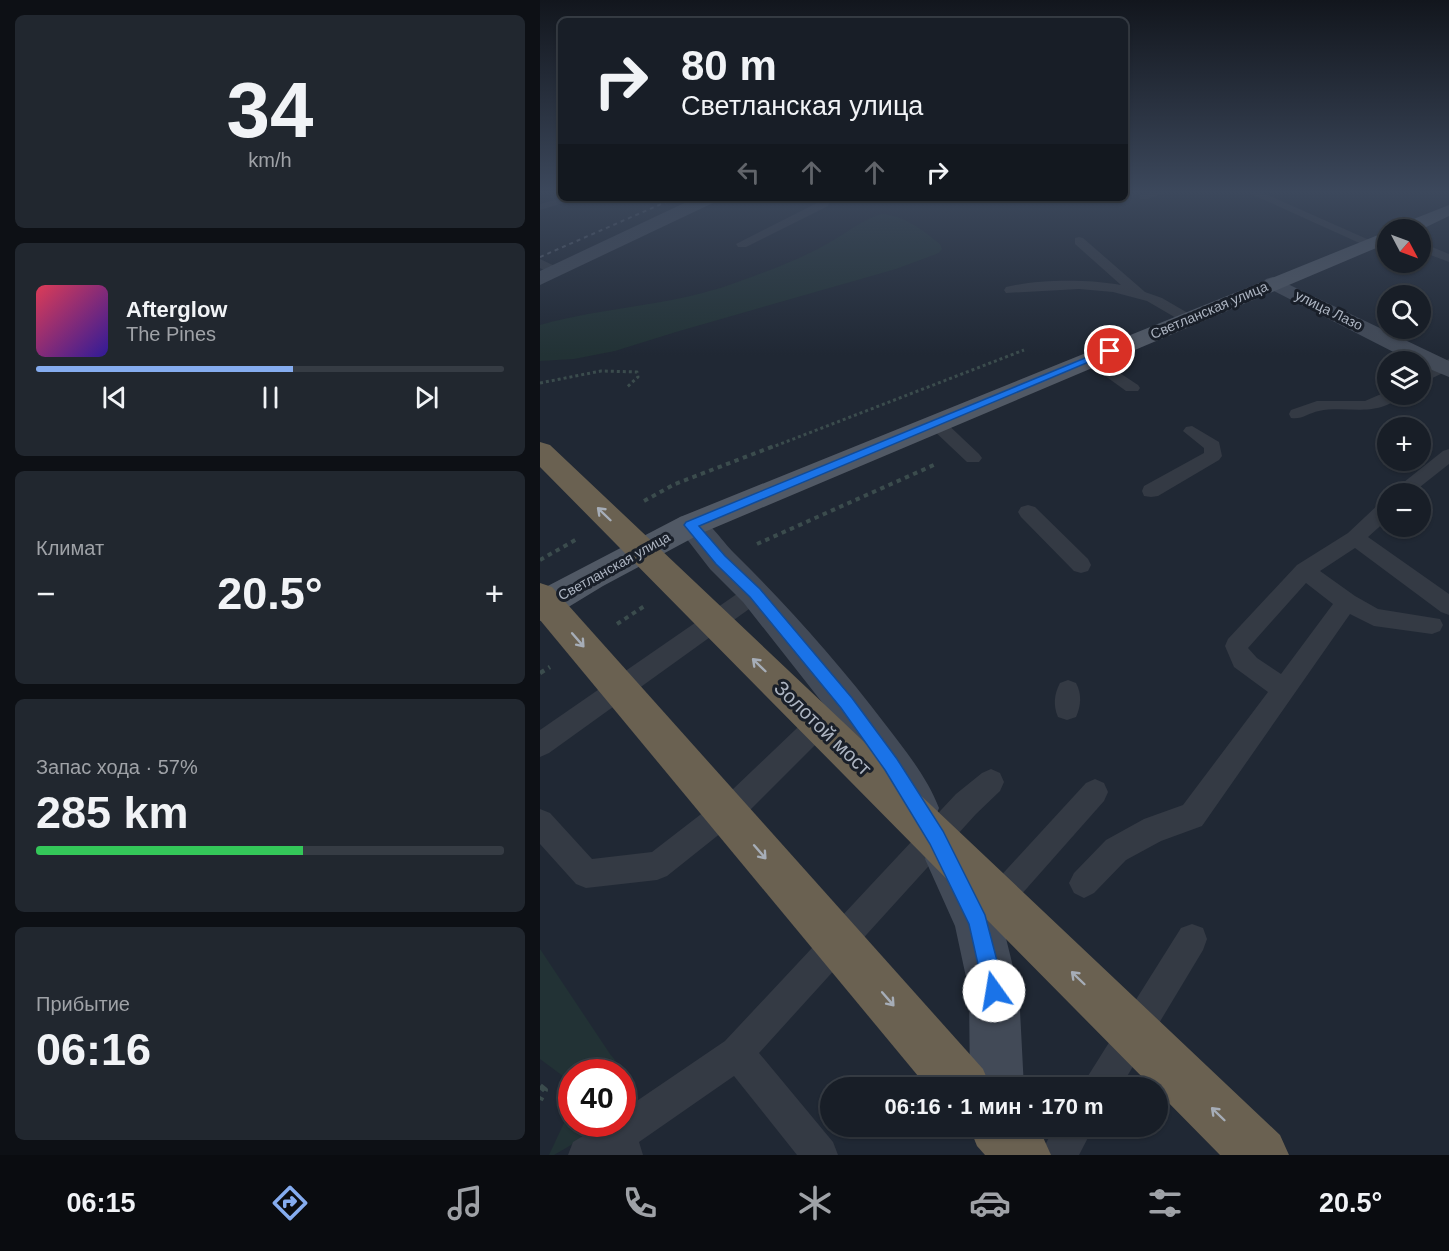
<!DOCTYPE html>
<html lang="ru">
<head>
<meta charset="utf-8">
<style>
  :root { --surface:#181e27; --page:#21272f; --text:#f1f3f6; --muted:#9fa2a7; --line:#363c44; --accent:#85acef }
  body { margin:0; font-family:Arial,sans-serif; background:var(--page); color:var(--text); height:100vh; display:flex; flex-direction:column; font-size:22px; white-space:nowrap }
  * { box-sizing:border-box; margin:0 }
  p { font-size:20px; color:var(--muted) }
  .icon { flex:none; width:33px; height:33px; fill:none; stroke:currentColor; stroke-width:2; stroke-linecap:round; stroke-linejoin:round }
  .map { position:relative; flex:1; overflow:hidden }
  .sheet { display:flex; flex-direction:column; gap:15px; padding:15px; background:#0d1015; width:540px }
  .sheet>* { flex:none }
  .guide { position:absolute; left:18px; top:18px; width:570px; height:183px; border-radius:9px; box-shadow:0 2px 4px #0004,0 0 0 2px var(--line); background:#181e27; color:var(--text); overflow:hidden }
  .needle { width:39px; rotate:131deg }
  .fabs { position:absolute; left:837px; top:219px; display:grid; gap:12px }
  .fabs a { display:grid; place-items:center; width:54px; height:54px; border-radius:50%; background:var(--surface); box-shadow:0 2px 4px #0004,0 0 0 2px var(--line); font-size:30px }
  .speed { position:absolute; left:18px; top:1059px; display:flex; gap:12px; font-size:30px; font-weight:700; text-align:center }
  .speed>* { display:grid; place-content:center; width:78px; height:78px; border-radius:50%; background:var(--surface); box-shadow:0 2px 4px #0004,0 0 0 2px var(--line); line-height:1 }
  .speed .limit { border:9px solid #d22; background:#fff; color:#111 }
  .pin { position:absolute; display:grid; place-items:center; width:51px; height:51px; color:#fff; margin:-26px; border:3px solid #fff; border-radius:50%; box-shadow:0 2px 6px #0007 }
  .me { position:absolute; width:66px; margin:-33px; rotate:347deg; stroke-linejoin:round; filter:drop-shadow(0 0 4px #0008) }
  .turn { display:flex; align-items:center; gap:21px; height:126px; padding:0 24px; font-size:27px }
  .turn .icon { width:78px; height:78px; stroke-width:2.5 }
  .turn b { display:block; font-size:42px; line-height:51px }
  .lanes { display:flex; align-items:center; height:57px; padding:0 24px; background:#0003; justify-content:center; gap:30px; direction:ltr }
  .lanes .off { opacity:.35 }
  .big { font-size:45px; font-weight:800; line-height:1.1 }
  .sheet .card { flex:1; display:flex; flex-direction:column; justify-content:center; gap:9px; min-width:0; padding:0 21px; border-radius:9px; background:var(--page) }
  .sheet .dial { align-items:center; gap:0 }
  .dial b { font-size:78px; line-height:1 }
  .song { display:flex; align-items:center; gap:18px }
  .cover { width:72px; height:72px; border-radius:9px; background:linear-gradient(135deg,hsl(350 70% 55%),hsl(250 70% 35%)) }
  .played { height:6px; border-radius:3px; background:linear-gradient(90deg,var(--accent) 55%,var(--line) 55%) }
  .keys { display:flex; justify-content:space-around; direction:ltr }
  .heat { display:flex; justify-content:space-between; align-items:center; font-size:33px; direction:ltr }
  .charge { height:9px; border-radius:4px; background:linear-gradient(90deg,#34c759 57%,var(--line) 0) }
  .trip { position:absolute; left:280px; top:1077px; width:348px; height:60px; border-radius:30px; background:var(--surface); box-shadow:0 2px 4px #0004,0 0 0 2px var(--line); font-weight:800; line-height:60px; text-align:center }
  .tabs { display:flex; height:96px; justify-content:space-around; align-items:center; background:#0a0c10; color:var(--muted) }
  .tabs .icon { width:42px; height:42px }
  .tabs .active { color:var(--accent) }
  .tabs b { font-size:27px; color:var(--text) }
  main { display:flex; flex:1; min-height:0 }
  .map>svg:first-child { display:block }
  .green { fill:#223235 }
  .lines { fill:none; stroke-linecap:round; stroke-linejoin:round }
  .path-far3 { stroke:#3b4c4d; stroke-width:3; stroke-dasharray:3 3; stroke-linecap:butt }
  .path-far2 { stroke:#3b4c4d; stroke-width:4; stroke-dasharray:4.5 4.5; stroke-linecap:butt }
  .path-far1 { stroke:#3b4c4d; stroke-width:4.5; stroke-dasharray:5 5; stroke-linecap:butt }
  .path { stroke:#3b4c4d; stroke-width:6; stroke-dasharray:7 7; stroke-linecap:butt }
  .lane { fill:#343a44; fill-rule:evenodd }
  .secondary { fill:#424a57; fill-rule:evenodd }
  .primary { fill:#515965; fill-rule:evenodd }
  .highway { fill:#6a6151; fill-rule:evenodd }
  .rail { stroke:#565e6b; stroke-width:2; stroke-dasharray:4 4; stroke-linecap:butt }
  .oneway { stroke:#a6adb7 }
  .route { fill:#1a73e8; stroke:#114b97; stroke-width:1.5 }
  .labels { text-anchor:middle; stroke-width:6; stroke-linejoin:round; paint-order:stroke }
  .far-street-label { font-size:14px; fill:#adb5c2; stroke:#191f29 }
  .near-street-label { font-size:20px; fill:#adb5c2; stroke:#191f29 }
</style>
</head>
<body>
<main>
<section class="sheet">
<div class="card dial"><b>34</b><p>km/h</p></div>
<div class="card">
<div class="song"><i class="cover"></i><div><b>Afterglow</b><p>The Pines</p></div></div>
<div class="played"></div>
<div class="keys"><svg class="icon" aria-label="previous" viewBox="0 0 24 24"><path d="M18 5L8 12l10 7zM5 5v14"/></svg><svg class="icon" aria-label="pause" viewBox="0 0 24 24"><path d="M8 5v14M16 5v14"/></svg><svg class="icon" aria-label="next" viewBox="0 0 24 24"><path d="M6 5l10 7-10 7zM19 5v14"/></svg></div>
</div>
<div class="card"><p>Климат</p>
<div class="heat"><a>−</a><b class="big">20.5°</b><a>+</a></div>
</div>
<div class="card"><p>Запас хода · 57%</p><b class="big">285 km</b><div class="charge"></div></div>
<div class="card"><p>Прибытие</p><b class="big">06:16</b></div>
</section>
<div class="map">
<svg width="909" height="1155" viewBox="0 0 909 1155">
  <rect width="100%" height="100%" fill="#202834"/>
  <g class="green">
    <path d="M341 214C366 216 381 229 400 244L402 249 399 253 356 269 136 332 75 351 34 359 0 361V325C63 307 130 306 192 284 223 273 256 261 285 245 304 235 321 220 341 214Z"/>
    <polygon points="0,949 70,1054 83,1070 87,1102 83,1110 82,1072 32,1072 31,1082 0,1059"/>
    <polygon points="31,1108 32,1124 67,1124 14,1155 9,1155"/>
  </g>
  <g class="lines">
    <g class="path-far3">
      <polyline points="0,383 61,371 97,372 98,377 86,388"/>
      <polyline points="230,448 484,350"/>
    </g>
    <g class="path-far2">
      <polyline points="104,501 135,484 234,446"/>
      <polyline points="217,544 396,464"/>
      <polyline points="0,560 37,539"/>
      <polyline points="77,624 106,605"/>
    </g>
    <polyline class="path-far1" points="0,673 10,667"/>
    <polyline class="path" points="0,1086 5,1090 0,1100"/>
    <g class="lane">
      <polygon points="607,193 624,193 608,199 600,199 600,195"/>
      <polygon points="709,193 723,193 836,243 830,247 826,246"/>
      <polygon points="22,198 40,198 0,210 0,204"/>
      <polygon points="281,198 291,198 288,206 206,247 198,247 196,244 279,202"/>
      <path d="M539 237 543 238 605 292 622 298 653 316 655 319 653 322H643L607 301 573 292 539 289 466 293 464 290 466 287C499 279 548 279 581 285L535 244V238Z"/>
      <polygon points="880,242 909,254 909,262 880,251"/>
      <polygon points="0,259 21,269 22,272 16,276 0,268"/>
      <polygon points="551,354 598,385 600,388 598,391 586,391 546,362 543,359 546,356"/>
      <polygon points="909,359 909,370 880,384 880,373"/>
      <path d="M848 391V394H862C839 419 807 405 779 411 768 413 762 420 751 418L749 414 751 410 777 401H825Z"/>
      <polygon points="396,418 402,419 439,454 442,458 439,462 427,462 390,427 388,423 390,419"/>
      <polygon points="652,426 679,442 682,456 679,460 618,496 611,497 604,496 602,491 604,486 664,453 664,448 643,431 646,427"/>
      <polygon points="909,449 909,464 871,494 849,494 903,451"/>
      <path d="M848 500V519L828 537 909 594V615L901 612 815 548 780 571 815 596 838 609 900 619 903 625 900 631 892 634 834 626 810 614 662 826 621 841 586 860 554 893 544 898 534 893 529 883 534 873 566 840 604 819 643 805 728 692 694 667 685 646 688 639 757 565 808 533 841 502ZM766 583 793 604 741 674 717 658 708 648Z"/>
      <polygon points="488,505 495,507 548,559 551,565 548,571 541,573 534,571 481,517 478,512 481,507"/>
      <polygon points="215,585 223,587 226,593 223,599 9,753 0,757 0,730 207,587"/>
      <path d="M528 680 536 683C542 694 541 706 536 717L527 720 518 717C513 706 514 694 520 683Z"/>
      <polygon points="286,706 295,709 298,717 295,725 211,809 127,876 117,880 46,888 36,884 0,844 0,809 10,813 52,859 112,852 191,791 277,709"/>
      <polygon points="451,769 460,773 464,782 460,791 436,814 219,1053 293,1142 298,1155 257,1155 194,1076 99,1142 103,1155 28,1155 33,1142 63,1124 82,1124 82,1111 185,1041 416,794 442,773"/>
      <polygon points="555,779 564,783 568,792 564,801 465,913 455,918 445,913 440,903 445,893 546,783"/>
      <polygon points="652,924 663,928 667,939 663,950 580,1088 543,1088 548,1076 641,928"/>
      <polygon points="515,1126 554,1126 539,1155 500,1155"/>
    </g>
    <g class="secondary">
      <polygon points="155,198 178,198 175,202 0,285 0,271"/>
      <polygon points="733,277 909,361 909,377 880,365 880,362 873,362 726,287 723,283 726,279"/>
      <path d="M151 514C170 520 180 539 194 553 248 606 299 663 345 724 365 750 387 777 399 808L393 823 378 829 363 823 337 779 292 715 203 602 170 569 136 525 140 517Z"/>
      <polygon points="407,837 423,843 462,922 479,991 484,1088 430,1088 429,991 415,926 385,859 391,843"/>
    </g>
    <g class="primary">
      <polygon points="909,205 909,216 880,230 854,230 856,226"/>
      <polygon points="848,231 848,243 162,533 63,586 12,617 0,621 0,590 140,517"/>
    </g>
    <g class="highway">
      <polygon points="0,442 10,445 740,1135 749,1155 680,1155 618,1092 618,1088 613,1088 0,467"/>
      <polygon points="0,583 12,587 443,1069 451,1088 388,1088 0,620"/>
      <polygon points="429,1126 495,1126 502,1135 511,1155 445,1155 437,1146"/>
    </g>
    <polyline class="rail" points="0,257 135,198"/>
  </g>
  <defs><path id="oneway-shaft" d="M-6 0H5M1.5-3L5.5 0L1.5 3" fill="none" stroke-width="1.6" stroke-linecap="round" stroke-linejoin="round" transform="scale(1.5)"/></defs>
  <g class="oneway">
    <use href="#oneway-shaft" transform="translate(64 514) rotate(-136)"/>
    <use href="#oneway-shaft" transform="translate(38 640) rotate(49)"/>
    <use href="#oneway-shaft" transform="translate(219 665) rotate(-136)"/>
    <use href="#oneway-shaft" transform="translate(220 852) rotate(49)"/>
    <use href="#oneway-shaft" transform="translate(538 978) rotate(-136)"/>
    <use href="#oneway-shaft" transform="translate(348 999) rotate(49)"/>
    <use href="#oneway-shaft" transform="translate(678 1114) rotate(-136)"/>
  </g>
  <linearGradient id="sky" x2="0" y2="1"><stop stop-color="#12161d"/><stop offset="0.54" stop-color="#3c485c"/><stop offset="1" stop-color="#3c485c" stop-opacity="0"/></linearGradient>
  <rect width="909" height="355" fill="url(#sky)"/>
  <polygon class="route" points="567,349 575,351 159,526 185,556 220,589 312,698 357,759 403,831 445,915 465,991 462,999 454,1002 447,999 444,991 429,924 390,844 345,770 301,708 210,597 176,564 144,525 146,522"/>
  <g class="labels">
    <g class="far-street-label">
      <text transform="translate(669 310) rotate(-23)" y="5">Светланская улица</text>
      <text transform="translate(789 310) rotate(26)" y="5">улица Лазо</text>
      <text transform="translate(74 566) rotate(-29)" y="5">Светланская улица</text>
    </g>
    <g class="near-street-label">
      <text transform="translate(283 728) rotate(44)" y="7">Золотой мост</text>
    </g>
  </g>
</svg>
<div class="fabs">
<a><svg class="needle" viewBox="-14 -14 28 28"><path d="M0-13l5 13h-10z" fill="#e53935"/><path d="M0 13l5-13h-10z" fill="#9fa2a7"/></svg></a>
<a><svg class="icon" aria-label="search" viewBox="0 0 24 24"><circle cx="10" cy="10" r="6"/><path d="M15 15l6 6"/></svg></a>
<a><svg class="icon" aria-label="layers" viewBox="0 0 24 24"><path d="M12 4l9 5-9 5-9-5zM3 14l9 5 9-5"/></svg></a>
<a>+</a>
<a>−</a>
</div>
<div class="speed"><div class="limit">40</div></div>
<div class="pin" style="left:570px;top:351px;background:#d93025"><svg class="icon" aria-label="arrive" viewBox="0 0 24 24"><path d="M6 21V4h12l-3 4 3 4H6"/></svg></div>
<svg class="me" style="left:454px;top:991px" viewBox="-20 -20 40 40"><circle r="19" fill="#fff"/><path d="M0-13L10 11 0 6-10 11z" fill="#1a73e8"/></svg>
<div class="trip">06:16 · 1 мин · 170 m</div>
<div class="guide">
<div class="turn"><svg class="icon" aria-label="right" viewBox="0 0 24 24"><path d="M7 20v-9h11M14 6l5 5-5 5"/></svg><div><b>80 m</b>Светланская улица</div></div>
<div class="lanes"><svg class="icon off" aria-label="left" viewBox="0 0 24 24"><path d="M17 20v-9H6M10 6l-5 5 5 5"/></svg><svg class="icon off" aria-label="ahead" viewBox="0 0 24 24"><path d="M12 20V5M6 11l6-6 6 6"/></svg><svg class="icon off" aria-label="ahead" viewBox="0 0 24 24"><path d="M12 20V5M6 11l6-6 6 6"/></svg><svg class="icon" aria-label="right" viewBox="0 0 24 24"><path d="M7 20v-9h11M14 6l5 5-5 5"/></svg></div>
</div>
</div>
</main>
<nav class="tabs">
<b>06:15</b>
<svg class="icon active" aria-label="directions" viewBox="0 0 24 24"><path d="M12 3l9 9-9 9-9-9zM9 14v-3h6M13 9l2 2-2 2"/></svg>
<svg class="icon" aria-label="music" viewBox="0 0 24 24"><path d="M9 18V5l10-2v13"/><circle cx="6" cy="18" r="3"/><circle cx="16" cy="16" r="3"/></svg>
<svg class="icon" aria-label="phone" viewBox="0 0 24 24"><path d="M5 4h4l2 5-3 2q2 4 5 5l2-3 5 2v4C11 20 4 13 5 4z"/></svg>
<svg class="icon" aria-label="climate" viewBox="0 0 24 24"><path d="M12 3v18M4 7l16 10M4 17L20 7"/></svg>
<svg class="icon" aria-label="car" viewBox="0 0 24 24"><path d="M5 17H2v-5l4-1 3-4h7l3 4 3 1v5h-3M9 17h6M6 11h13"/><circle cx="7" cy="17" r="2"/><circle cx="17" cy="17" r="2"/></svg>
<svg class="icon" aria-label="filters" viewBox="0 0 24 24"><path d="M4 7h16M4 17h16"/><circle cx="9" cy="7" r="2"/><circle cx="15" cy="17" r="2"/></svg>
<b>20.5°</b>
</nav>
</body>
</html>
